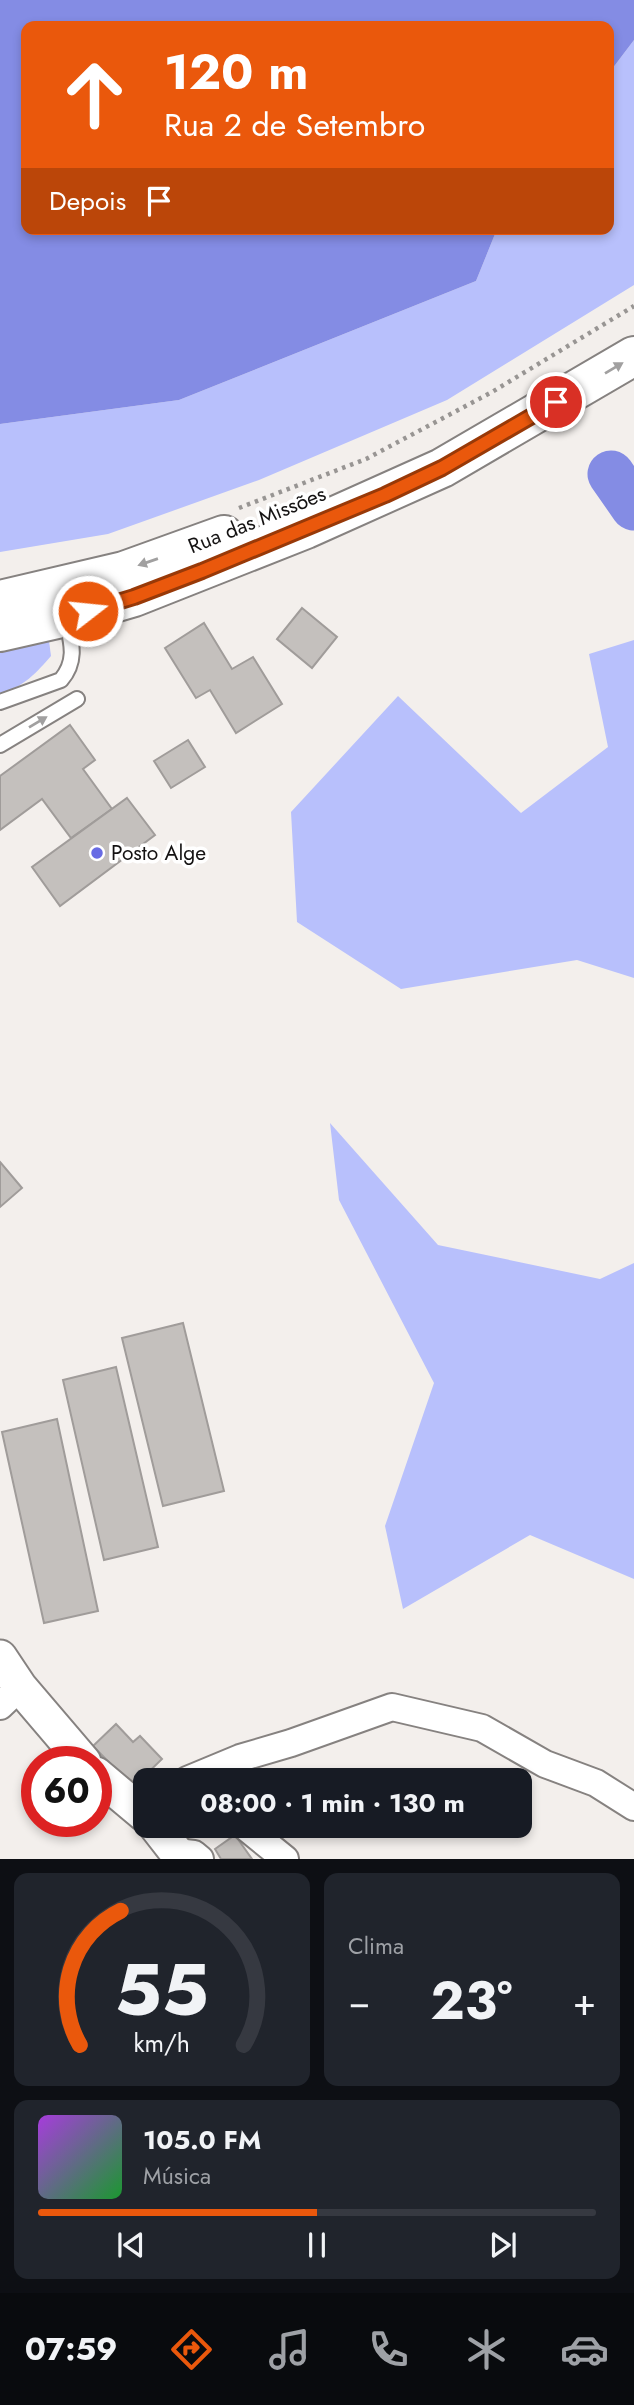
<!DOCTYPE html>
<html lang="pt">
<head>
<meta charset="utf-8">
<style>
  :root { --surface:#171b24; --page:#20242c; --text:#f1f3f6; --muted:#9ea1a6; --line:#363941; --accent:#ea580c }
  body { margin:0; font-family:Jost,sans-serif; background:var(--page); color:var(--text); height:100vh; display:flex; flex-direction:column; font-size:26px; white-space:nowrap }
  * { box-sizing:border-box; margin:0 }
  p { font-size:23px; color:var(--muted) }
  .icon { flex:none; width:38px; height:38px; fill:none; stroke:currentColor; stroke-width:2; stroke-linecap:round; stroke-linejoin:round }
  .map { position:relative; height:1859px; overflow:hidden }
  .side { display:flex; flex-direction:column; gap:14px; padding:14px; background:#0d0f14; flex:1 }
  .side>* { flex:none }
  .top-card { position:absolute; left:21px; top:21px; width:593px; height:214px; border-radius:14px; box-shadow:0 4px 10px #0003; background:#ea580c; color:#fff; overflow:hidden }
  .speed { position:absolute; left:21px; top:1746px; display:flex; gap:14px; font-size:35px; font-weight:700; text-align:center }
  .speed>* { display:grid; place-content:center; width:91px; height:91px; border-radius:50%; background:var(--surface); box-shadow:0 4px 10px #0003; line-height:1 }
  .speed .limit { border:10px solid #d22; background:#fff; color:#111 }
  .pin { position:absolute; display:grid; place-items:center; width:60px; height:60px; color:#fff; margin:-30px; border:4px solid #fff; border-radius:50%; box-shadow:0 2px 7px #0007 }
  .me { position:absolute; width:77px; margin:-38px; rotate:74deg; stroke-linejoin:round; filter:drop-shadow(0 0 5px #0008) }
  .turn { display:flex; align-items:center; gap:24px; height:147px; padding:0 28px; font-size:32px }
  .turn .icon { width:91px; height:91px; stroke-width:2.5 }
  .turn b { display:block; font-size:49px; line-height:60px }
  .then { display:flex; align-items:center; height:66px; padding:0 28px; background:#0003; gap:14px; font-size:26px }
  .big { font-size:52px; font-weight:700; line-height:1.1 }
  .side .card { flex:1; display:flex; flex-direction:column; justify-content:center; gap:10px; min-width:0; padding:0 24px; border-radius:14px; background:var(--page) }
  .side .dial { align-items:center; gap:0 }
  .dial svg { height:182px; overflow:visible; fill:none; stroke:var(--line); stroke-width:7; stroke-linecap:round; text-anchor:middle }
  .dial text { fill:var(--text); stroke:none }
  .song { display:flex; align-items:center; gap:21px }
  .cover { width:84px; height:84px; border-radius:10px; background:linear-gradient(135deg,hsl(280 70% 55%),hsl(130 70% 35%)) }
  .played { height:7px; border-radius:4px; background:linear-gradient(90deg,var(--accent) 50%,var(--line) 50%) }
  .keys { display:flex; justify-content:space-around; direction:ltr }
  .heat { display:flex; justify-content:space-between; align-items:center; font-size:38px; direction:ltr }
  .side .tiles { flex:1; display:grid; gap:14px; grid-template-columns:1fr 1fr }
  .card:last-child { grid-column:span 2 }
  .trip { position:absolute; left:133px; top:1768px; width:399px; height:70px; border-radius:14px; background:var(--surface); box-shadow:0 4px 10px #0003; font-weight:700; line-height:70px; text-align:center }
  .tabs { display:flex; height:112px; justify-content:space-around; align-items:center; background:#090b0e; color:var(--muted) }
  .tabs .icon { width:49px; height:49px }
  .tabs .on { color:var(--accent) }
  .tabs b { font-size:32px; color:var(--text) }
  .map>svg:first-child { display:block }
  .green { fill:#b8c0fc }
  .water { fill:#848ce4 }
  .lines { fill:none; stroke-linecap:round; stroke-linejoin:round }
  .river { stroke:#848ce4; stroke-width:47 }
  .building { fill:#c4c0bd; stroke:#a09c9a; stroke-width:2 }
  .service-casing { stroke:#868280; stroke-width:18 }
  .minor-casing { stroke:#868280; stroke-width:30 }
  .tertiary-casing { stroke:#868280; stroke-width:37 }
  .primary-casing { stroke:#868280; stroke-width:42 }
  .path { stroke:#989593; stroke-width:4.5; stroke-dasharray:3.5 5; stroke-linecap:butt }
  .service { stroke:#fff; stroke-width:14 }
  .minor { stroke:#fff; stroke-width:26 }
  .tertiary { stroke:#fff; stroke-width:33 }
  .primary { stroke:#fff; stroke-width:38 }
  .oneway { fill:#a1a0a0 }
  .route-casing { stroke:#983908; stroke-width:18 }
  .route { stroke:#ea580c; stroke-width:12 }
  .poi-dot { fill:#686be4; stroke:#fff; stroke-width:2.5 }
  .labels { text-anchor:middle; stroke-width:7; stroke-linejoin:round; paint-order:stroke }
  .street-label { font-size:21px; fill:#141212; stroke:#fff }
  .poi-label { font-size:21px; fill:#141212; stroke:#fff; text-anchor:start }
</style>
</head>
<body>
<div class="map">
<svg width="634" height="1859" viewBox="0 0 634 1859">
  <rect width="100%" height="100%" fill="#f3efec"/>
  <g class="green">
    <polygon points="634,40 634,285 447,400 259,480 108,534 0,552 0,424 179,400 476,281 497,229 609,229 609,73"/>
    <path d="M44 635 49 641 51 656C37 672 23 688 0 693V642Z"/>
    <polygon points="634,640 634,978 577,960 401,989 297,922 291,812 398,696 521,813 608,747 589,654"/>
    <polygon points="330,1123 438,1245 600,1279 634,1263 634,1579 530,1535 403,1609 385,1526 434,1383 339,1200"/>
  </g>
  <polygon class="water" points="0,0 634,0 634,40 609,73 609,26 26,26 26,229 497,229 476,281 179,400 0,424"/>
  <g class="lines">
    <polyline class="river" points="611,474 634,507"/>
  </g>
  <g class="building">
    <polygon points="302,608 337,637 312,668 277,639"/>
    <polygon points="204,623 232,669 253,657 282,704 236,733 210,690 196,698 165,648"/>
    <polygon points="70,725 95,760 83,769 112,809 71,838 42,799 0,830 0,776"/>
    <polygon points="188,740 205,767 171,788 154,761"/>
    <polygon points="127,798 155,835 60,906 32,867"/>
    <polygon points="0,1162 22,1188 0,1207"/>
    <polygon points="183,1323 224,1491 163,1506 122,1338"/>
    <polygon points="116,1367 158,1547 104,1560 63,1380"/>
    <polygon points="57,1419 98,1611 44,1623 2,1432"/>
    <polygon points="116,1724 133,1742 140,1736 162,1759 133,1787 93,1746"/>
    <polygon points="235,1835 252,1859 221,1859 215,1849"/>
  </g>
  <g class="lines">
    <g class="service-casing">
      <g id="service">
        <path d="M0 702 61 680C78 660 71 641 66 618"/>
        <polyline points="0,745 77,699"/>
      </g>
    </g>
    <g class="minor-casing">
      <g id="minor">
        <polyline points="0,1706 20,1687"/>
        <polyline points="187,1780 240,1758 291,1743 392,1707 482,1728 545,1764 596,1783 634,1807"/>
        <polyline points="243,1825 285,1859"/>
        <polyline points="176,1852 194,1854 200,1859"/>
      </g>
    </g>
    <g class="tertiary-casing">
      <g id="tertiary">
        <polyline points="0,1657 20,1687 84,1762"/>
        <polyline points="96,1774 145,1815"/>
        <polyline points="155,1825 176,1852 178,1859"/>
      </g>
    </g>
    <g class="primary-casing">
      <g id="primary">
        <polyline points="0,600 124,571 224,535"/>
        <polyline points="0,632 66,617 134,597 306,529 442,468 634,356"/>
      </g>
    </g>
    <polyline class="path" points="239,508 366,459 492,392 634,306"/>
    <use href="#service" class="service"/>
    <use href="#minor" class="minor"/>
    <use href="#tertiary" class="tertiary"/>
    <use href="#primary" class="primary"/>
  </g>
  <defs><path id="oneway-solid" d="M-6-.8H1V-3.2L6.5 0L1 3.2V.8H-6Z" transform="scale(1.75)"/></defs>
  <g class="oneway">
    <use href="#oneway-solid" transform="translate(614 368) rotate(-31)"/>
    <use href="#oneway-solid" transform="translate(148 562) rotate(161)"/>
    <use href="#oneway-solid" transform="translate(38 722) rotate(-31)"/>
  </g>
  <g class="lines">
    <g class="route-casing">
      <polyline id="route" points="88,611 134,597 202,571 385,495 442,468 556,402"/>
    </g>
    <use href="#route" class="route"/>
  </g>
  <circle class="poi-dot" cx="97" cy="853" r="7"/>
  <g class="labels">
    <g class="street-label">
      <text transform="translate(257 520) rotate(-22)" y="7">Rua das Missões</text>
    </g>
    <g class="poi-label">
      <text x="111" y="860">Posto Alge</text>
    </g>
  </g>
</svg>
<div class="speed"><div class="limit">60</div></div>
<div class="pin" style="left:556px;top:402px;background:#d93025"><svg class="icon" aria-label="arrive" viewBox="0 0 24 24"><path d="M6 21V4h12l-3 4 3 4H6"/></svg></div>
<svg class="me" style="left:88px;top:611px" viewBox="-20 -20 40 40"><circle r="17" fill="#ea580c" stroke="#fff" stroke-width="3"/><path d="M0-11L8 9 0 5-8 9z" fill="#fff"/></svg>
<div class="trip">08:00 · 1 min · 130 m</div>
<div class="top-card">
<div class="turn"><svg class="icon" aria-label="ahead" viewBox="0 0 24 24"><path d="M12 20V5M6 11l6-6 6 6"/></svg><div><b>120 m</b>Rua 2 de Setembro</div></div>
<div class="then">Depois<svg class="icon" aria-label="arrive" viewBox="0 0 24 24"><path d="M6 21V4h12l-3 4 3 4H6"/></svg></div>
</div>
</div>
<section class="side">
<div class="tiles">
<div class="card dial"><svg viewBox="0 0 100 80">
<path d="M14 69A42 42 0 1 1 86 69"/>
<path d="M14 69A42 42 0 0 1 32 10" stroke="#ea580c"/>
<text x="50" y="56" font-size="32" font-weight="700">55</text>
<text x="50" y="72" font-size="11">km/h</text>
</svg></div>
<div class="card"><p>Clima</p>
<div class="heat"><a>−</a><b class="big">23°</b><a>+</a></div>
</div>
<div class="card">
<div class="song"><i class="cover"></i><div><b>105.0 FM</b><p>Música</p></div></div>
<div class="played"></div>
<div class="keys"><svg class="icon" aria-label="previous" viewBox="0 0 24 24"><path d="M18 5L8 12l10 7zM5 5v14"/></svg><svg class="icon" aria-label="pause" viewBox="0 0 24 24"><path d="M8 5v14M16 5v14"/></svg><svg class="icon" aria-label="next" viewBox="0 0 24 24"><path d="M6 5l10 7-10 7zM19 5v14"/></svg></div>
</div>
</div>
</section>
<nav class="tabs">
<b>07:59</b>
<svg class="icon on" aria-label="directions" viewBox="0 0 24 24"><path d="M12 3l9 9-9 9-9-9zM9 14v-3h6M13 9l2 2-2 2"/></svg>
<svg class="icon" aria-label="music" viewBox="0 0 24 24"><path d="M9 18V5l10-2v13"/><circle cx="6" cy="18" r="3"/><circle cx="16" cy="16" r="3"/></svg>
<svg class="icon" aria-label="phone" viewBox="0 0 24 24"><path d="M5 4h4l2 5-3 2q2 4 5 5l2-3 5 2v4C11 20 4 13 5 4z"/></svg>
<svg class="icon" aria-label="climate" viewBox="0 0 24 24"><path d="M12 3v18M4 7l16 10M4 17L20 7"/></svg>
<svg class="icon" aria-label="car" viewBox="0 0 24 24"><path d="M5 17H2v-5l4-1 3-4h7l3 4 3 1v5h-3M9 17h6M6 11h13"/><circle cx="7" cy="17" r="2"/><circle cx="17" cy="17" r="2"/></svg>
</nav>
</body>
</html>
